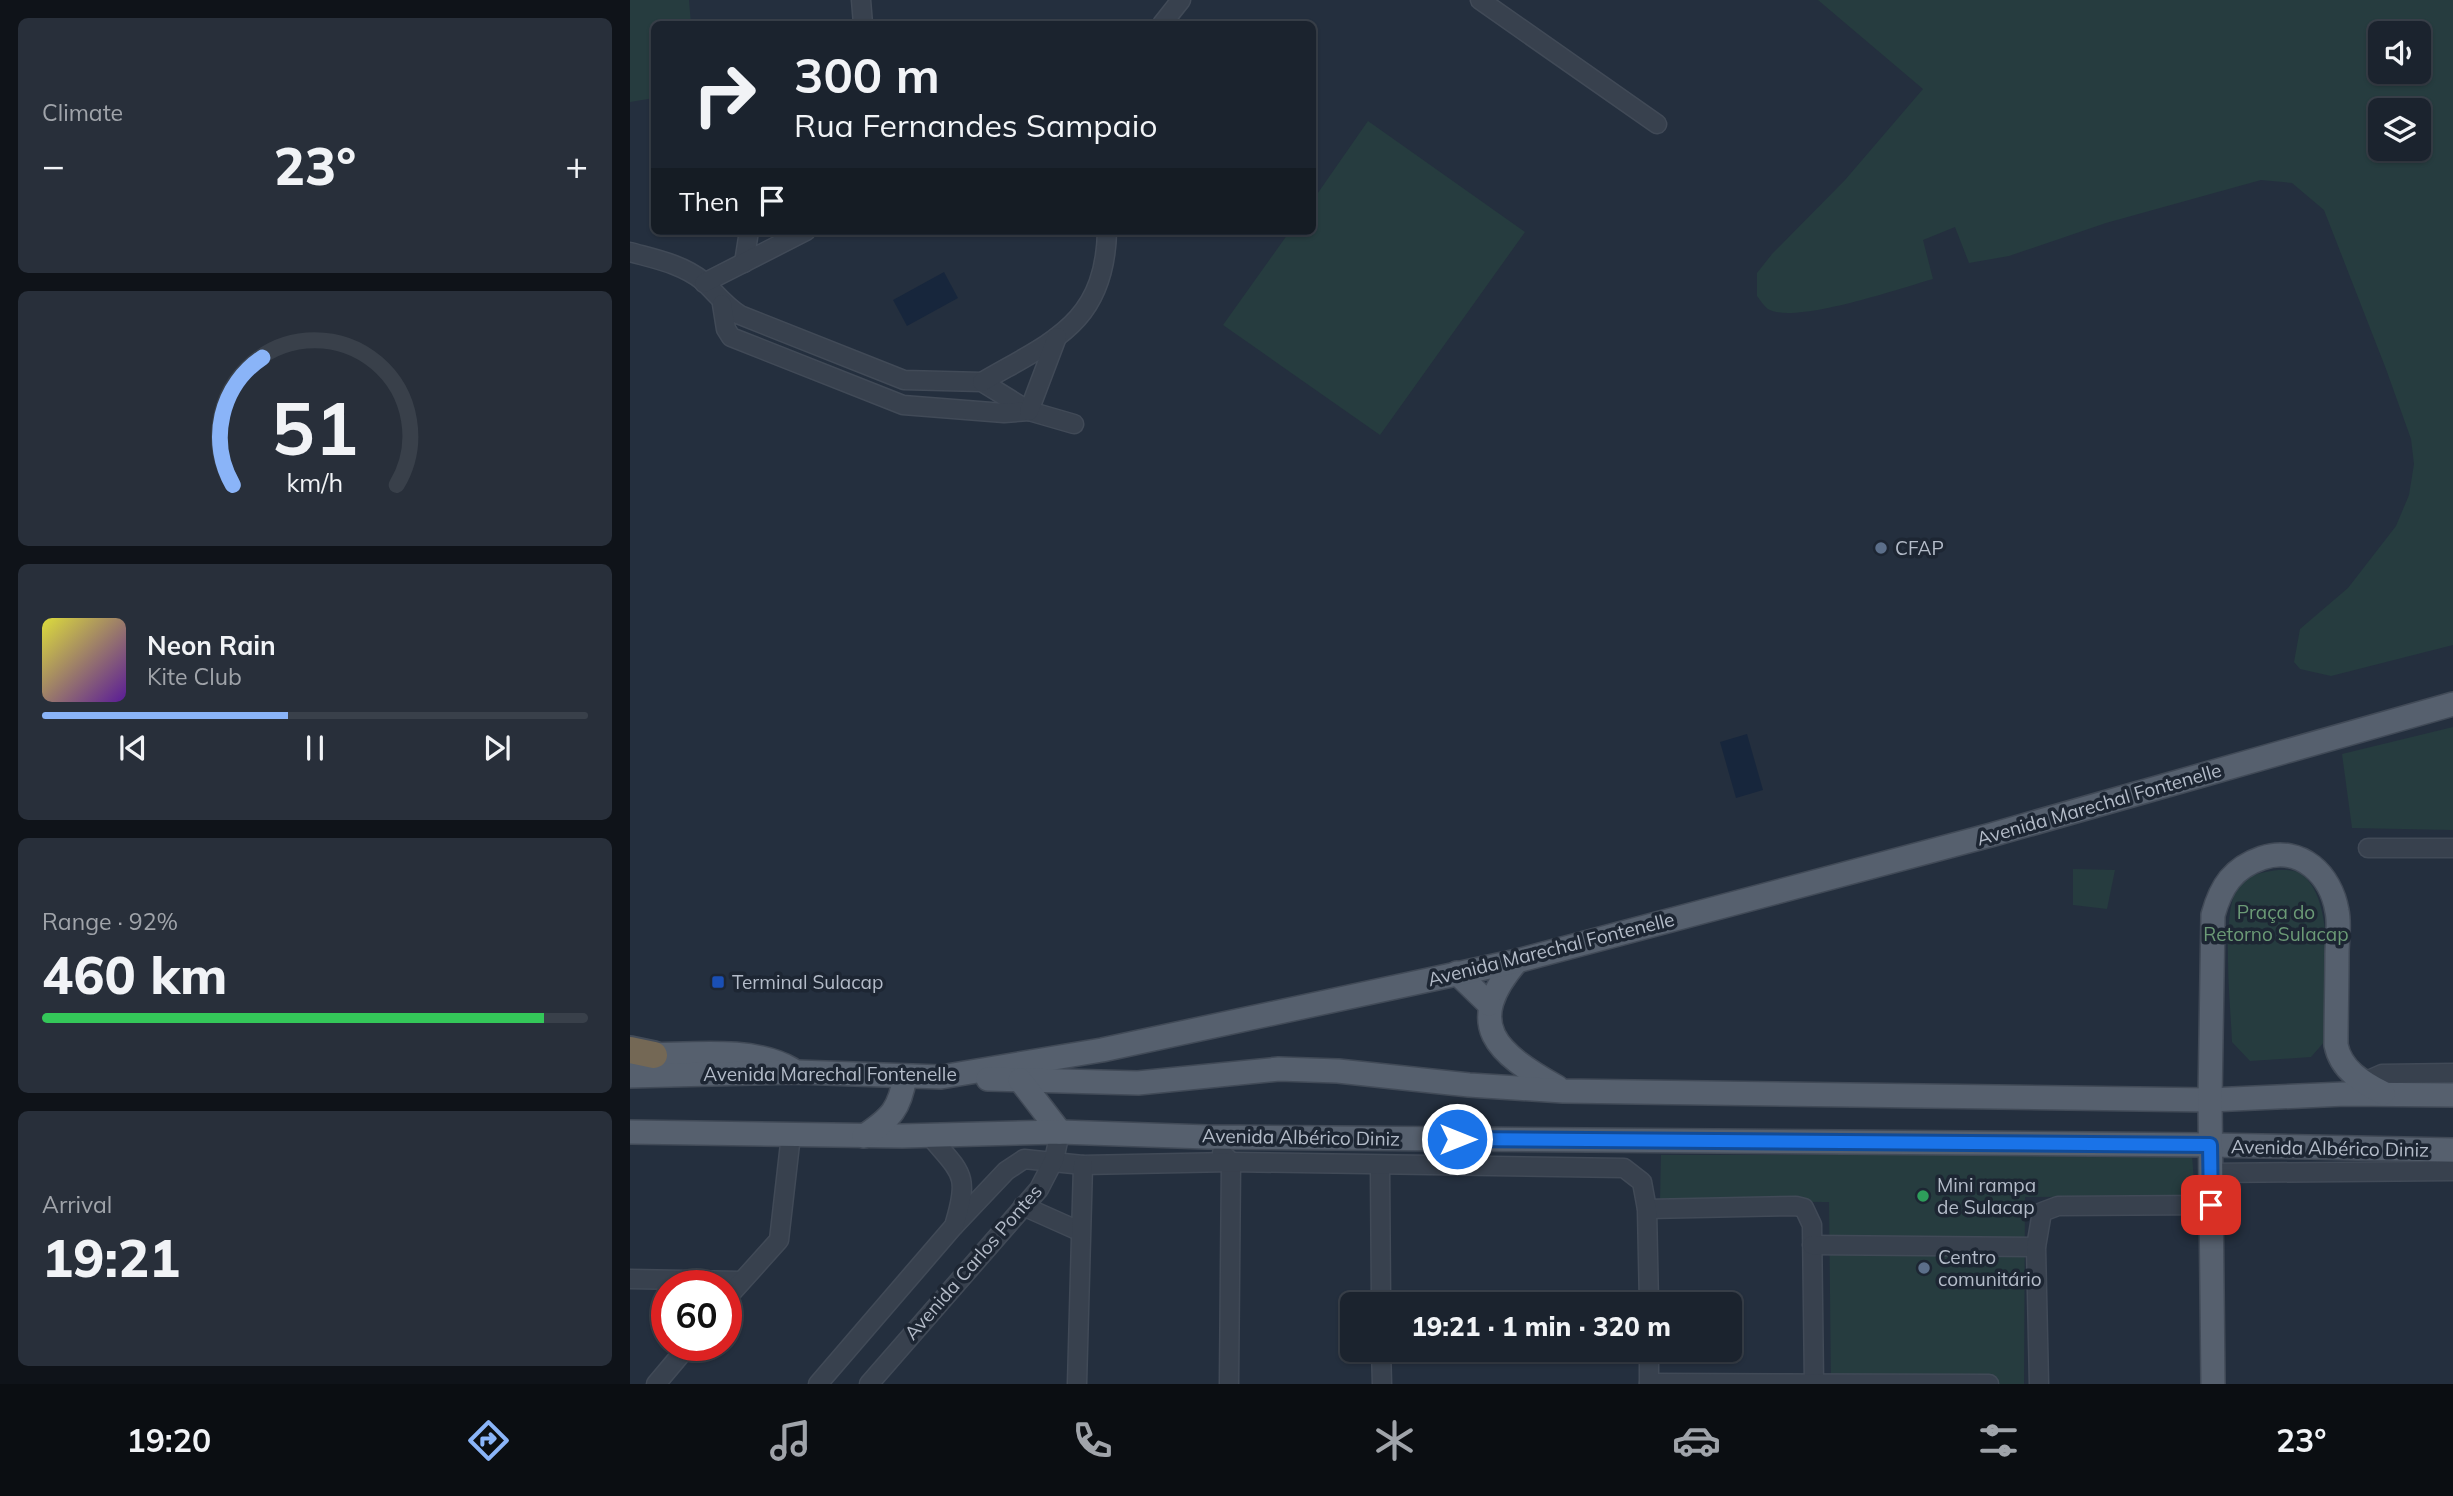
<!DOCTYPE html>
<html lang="en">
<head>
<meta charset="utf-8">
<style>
  :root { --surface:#1b232e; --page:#282f3a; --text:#f1f3f6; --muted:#a0a4aa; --line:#39404a; --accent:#8ab4f8 }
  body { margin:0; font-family:Mulish,sans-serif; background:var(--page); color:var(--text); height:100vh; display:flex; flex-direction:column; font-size:26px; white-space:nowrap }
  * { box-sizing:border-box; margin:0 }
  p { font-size:23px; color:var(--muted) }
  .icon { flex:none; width:38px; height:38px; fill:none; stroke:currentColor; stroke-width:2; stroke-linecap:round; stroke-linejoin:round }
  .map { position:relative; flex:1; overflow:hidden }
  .drawer { display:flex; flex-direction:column; gap:18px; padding:18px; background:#0f1319; width:630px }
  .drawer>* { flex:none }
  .hud { position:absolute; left:21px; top:21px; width:665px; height:214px; border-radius:10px; box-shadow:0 2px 5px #0004,0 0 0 2px var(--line); background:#1b232e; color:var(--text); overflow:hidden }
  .buttons { position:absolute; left:1738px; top:21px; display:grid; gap:14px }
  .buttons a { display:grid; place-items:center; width:63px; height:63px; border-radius:10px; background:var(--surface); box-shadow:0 2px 5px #0004,0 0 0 2px var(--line); font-size:35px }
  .speed { position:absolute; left:21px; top:1270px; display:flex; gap:14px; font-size:35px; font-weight:700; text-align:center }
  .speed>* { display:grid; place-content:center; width:91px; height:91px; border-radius:50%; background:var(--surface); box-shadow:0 2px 5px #0004,0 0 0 2px var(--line); line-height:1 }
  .speed .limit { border:10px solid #d22; background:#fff; color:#111 }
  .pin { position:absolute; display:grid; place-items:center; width:60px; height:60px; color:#fff; margin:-30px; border-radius:14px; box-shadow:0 4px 10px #0006 }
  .me { position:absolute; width:77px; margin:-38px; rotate:90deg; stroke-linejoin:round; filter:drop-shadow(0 0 5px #0008) }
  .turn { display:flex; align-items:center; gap:24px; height:147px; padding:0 28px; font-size:32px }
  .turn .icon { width:91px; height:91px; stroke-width:2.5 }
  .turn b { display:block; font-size:49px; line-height:60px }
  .then { display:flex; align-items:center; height:66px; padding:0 28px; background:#0003; gap:14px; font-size:26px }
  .big { font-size:52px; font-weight:800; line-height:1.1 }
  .drawer .widget { flex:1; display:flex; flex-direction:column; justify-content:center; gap:10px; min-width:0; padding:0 24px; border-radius:10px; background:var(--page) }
  .drawer .dial { align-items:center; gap:0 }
  .dial svg { height:182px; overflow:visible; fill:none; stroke:var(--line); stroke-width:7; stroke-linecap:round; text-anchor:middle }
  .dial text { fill:var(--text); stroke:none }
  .song { display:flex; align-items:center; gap:21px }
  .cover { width:84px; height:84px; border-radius:10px; background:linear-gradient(135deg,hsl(60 70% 55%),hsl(270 70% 35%)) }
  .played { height:7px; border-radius:4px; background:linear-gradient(90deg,var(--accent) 45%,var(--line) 45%) }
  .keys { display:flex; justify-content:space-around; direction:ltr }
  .heat { display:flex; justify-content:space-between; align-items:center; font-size:38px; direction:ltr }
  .charge { height:10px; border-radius:5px; background:linear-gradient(90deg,#34c759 92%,var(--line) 0) }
  .trip { position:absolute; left:710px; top:1292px; width:402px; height:70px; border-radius:10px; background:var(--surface); box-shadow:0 2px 5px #0004,0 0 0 2px var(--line); font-weight:800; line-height:70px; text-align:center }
  .dock { display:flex; height:112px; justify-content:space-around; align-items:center; background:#0b0e12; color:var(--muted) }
  .dock .icon { width:49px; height:49px }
  .dock .on { color:var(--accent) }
  .dock b { font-size:32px; color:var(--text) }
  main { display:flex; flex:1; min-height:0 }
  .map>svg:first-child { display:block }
  .green { fill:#263c3f; fill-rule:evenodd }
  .water { fill:#17263c }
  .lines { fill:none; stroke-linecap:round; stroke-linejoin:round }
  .minor-casing { stroke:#414a57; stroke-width:21 }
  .major-casing { stroke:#414a57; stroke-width:26 }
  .highway-casing { stroke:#434c59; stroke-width:30 }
  .minor { stroke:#38414e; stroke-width:18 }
  .major { stroke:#56606e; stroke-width:23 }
  .highway { stroke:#746855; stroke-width:26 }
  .route-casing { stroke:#114b97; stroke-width:18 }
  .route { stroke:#1a73e8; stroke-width:12 }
  .service-dot { fill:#5c6f8a; stroke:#1d2633; stroke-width:2.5 }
  .transit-dot { fill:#1a4fb4; stroke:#1d2633; stroke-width:2.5 }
  .leisure-dot { fill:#2e9e5b; stroke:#1d2633; stroke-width:2.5 }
  .labels { text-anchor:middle; stroke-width:7; stroke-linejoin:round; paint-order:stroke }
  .poi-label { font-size:19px; fill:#b4bcc9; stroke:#1d2633; text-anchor:start }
  .street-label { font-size:19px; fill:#b4bcc9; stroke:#1d2633 }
  .park-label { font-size:19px; fill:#6b9a76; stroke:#1d2633 }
</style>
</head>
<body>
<main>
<section class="drawer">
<div class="widget"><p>Climate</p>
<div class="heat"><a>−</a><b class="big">23°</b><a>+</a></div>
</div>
<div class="widget dial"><svg viewBox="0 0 100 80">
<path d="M14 69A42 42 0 1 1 86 69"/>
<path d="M14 69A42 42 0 0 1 27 13" stroke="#8ab4f8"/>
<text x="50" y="56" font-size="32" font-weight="700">51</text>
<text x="50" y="72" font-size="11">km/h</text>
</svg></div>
<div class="widget">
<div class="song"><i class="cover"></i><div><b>Neon Rain</b><p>Kite Club</p></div></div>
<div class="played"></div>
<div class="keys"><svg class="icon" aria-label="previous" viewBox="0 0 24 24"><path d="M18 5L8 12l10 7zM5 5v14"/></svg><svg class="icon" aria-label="pause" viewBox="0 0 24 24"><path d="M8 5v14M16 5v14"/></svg><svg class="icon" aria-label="next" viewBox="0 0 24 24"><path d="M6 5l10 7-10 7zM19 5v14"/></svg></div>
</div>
<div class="widget"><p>Range · 92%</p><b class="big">460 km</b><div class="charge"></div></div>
<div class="widget"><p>Arrival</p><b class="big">19:21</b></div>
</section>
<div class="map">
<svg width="1823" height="1384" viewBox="0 0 1823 1384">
  <rect width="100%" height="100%" fill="#242f3e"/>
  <g class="green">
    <polygon points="0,0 59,0 61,24 24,24 24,98 0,102"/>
    <path d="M1188 0H1823V645L1701 676 1670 669 1664 662 1670 629 1718 588 1766 526 1779 495 1784 464 1781 439 1756 369 1694 210 1662 183 1631 180 1476 223 1379 256 1339 263 1325 227 1293 240 1303 279C1271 288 1164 325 1138 309 1134 306 1130 300 1127 296V273L1142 254 1215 180 1293 89ZM1750 33H1788V72H1750ZM1750 110H1788V149H1750Z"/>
    <polygon points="738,121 895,232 750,435 593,325 660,231 682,231 683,200"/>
    <polygon points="1823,727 1823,830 1722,828 1712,754"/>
    <polygon points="1443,869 1485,870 1477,909 1443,905"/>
    <path d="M1648 870C1654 870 1663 869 1669 873 1708 894 1695 1001 1696 1040L1681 1057 1620 1061 1602 1042C1601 1010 1590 909 1609 886 1619 874 1633 872 1648 870Z"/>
    <polygon points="1031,1155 1562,1155 1565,1196 1395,1197 1394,1384 1201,1384 1199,1202 1030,1201"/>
  </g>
  <g class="water">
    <polygon points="314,272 328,298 277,326 263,300"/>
    <polygon points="1117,734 1133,790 1106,798 1090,742"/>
  </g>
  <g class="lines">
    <g class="minor-casing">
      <g id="minor">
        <polyline points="231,0 233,24"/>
        <polyline points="850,0 1027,124"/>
        <polyline points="532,24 551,0"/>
        <path d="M0 252C25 259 52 264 73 281 86 293 94 305 110 315L274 380 352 382 399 411 444 424"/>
        <polyline points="114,263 119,231"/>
        <polyline points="74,283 176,231"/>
        <polyline points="92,304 96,329 101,337 273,405 374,413 399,411"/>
        <path d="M352 382C422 341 475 324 477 231"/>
        <polyline points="399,411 427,337"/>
        <polyline points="1738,848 1823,848"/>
        <polyline points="1725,1086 1752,1074 1823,1073"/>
        <polyline points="592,1153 601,1162 599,1384"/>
        <polyline points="750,1166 751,1304"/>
        <polyline points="1581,1173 1823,1171"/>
        <polyline points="393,1206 449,1231"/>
        <polyline points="1017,1209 1166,1206 1174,1208 1182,1225 1184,1384"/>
        <polyline points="324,1226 376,1171 394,1159 453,1165 601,1162 994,1168 1012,1182 1017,1209 1019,1304"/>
        <polyline points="1182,1245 1406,1247"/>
        <polyline points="0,1279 111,1281"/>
        <polyline points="96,1299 149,1240 161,1135"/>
        <polyline points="751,1349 752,1384"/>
        <polyline points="1019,1383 1359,1384"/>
        <polyline points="26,1384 58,1346"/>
        <path d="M188 1384 324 1226C340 1174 332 1174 299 1135"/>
        <polyline points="239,1384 409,1189 424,1160 430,1132"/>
        <polyline points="447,1384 453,1165"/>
        <polyline points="1019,1384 1019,1349"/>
        <polyline points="1409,1384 1406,1247 1412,1212 1428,1206 1581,1205"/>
      </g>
    </g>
    <g class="major-casing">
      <g id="major">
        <path d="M887 961C832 1025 867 1053 927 1087"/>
        <polyline points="827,973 859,1004"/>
        <path d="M5 1055C52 1056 121 1045 161 1069"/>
        <polyline points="0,1076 167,1072 311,1077 472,1050 887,961 1361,835 1823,704"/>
        <polyline points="358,1079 508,1083 649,1069 708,1071 839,1085 933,1091 1580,1100 1715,1094 1823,1095"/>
        <polyline points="390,1080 430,1132"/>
        <polyline points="0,1132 272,1136 430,1132 577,1137 1580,1145 1823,1150"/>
        <path d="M234 1136C261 1118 270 1109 275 1076"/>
        <path d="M1583 1384 1580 1100 1583 915C1591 886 1603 868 1632 858 1671 845 1701 875 1707 911 1710 925 1707 940 1707 954 1707 984 1706 1015 1706 1045 1711 1070 1732 1082 1753 1093"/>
      </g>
    </g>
    <g class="highway-casing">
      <polyline id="highway" points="0,1050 24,1055"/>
    </g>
    <use href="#minor" class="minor"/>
    <use href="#major" class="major"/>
    <use href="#highway" class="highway"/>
  </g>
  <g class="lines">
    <g class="route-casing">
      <polyline id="route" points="827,1139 1580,1145 1581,1205"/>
    </g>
    <use href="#route" class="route"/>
  </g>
  <g class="service-dot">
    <circle cx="1251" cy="548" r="7"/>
    <circle cx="1294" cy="1268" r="7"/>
  </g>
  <rect class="transit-dot" x="81" y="975" width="14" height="14" rx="3.5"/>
  <circle class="leisure-dot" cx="1293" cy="1196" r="7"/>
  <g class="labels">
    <g class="poi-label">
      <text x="1265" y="555">CFAP</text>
      <text x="102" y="989">Terminal Sulacap</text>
      <text x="1307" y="1192">Mini rampa<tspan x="1307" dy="22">de Sulacap</tspan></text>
      <text x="1308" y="1264">Centro<tspan x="1308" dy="22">comunitário</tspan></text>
    </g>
    <g class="street-label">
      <text transform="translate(1469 804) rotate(-16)" y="7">Avenida Marechal Fontenelle</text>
      <text transform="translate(921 949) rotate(-14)" y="7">Avenida Marechal Fontenelle</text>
      <text x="200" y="1081">Avenida Marechal Fontenelle</text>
      <text transform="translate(671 1137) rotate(1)" y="7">Avenida Albérico Diniz</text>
      <text transform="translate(1700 1148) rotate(1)" y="7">Avenida Albérico Diniz</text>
      <text transform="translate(343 1262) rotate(-49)" y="7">Avenida Carlos Pontes</text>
    </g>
    <g class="park-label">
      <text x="1646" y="919">Praça do<tspan x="1646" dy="22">Retorno Sulacap</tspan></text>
    </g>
  </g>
</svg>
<div class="buttons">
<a><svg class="icon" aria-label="sound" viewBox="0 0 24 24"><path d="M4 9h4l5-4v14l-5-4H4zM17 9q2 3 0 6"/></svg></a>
<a><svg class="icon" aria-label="layers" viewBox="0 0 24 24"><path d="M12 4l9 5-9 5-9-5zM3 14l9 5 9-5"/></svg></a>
</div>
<div class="speed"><div class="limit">60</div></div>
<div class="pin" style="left:1581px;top:1205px;background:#d93025"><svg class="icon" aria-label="arrive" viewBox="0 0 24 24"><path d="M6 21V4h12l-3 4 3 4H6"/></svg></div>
<svg class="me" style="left:827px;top:1139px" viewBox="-20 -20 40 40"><circle r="17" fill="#1a73e8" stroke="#fff" stroke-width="3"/><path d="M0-11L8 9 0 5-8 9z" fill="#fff"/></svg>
<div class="trip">19:21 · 1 min · 320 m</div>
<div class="hud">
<div class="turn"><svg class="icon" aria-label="right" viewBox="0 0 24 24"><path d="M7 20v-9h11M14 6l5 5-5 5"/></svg><div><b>300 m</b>Rua Fernandes Sampaio</div></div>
<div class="then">Then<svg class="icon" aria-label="arrive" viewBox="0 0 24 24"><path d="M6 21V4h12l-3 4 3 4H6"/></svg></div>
</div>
</div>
</main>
<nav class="dock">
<b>19:20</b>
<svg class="icon on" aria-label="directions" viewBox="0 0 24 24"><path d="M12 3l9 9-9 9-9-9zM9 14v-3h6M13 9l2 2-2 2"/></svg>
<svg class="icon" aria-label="music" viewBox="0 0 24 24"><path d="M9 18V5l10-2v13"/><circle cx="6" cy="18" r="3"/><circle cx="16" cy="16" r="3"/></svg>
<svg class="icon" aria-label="phone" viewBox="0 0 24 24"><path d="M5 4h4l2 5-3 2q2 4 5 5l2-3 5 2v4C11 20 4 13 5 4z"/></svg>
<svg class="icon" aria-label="climate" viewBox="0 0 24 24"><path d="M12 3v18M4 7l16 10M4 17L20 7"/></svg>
<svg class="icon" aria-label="car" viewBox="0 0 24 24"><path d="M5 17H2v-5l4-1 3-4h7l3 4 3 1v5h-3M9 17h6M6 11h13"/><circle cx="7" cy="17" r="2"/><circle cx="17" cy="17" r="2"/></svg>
<svg class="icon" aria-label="filters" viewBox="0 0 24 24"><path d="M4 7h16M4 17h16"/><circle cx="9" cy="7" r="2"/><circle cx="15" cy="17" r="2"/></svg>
<b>23°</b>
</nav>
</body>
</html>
